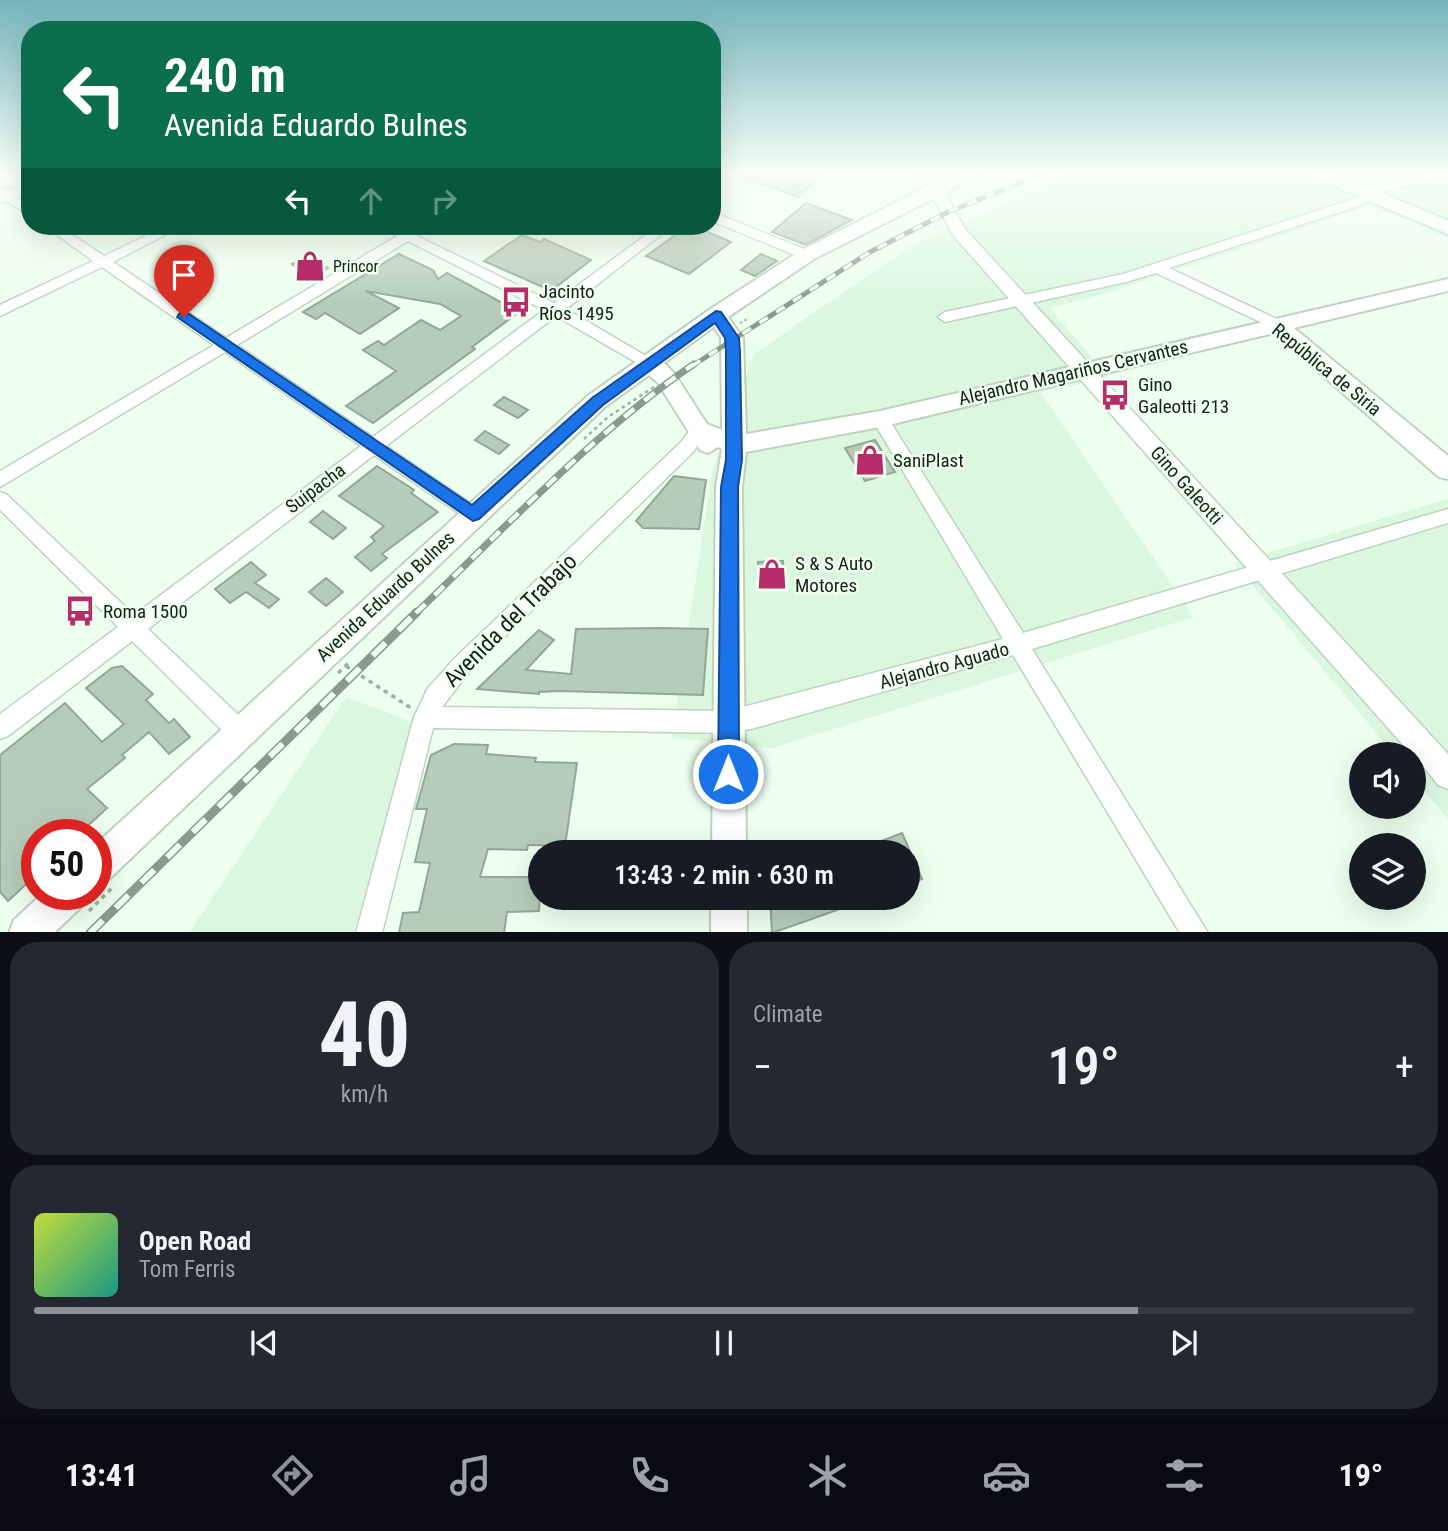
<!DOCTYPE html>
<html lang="en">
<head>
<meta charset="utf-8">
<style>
  :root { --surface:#171b24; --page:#242831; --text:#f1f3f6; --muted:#9ea1a6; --line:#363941; --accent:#8c9099 }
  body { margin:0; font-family:"Roboto Condensed",sans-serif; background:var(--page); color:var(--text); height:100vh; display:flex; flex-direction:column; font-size:26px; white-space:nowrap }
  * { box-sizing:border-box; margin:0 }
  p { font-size:23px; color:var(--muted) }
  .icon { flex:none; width:38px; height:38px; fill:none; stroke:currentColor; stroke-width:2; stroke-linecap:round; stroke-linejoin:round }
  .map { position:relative; height:932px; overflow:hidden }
  .panel { display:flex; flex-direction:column; gap:10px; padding:10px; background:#0d0f14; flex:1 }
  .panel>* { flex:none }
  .hud { position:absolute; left:21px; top:21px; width:700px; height:214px; border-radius:28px; box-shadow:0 7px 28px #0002; background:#0b6e4f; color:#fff; overflow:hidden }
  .buttons { position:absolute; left:1349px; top:742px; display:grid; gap:14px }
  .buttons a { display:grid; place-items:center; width:77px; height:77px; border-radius:50%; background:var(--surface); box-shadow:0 7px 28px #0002; font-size:35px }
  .speed { position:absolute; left:21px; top:819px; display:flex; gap:14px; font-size:35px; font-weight:700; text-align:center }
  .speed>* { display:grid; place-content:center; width:91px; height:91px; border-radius:50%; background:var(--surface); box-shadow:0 7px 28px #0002; line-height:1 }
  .speed .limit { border:10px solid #d22; background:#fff; color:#111 }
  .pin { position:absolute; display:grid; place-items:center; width:60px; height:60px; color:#fff; margin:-72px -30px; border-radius:50% 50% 50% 0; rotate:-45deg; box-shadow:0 0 7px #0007 }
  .pin .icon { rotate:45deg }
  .me { position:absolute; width:77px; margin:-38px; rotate:0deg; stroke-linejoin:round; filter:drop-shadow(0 0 5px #0008) }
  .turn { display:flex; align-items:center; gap:24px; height:147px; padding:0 28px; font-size:32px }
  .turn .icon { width:91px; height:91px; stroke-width:2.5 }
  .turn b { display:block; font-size:49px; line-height:60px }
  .lanes { display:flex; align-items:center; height:66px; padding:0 28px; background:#0003; justify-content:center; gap:35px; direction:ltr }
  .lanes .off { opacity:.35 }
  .big { font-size:52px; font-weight:600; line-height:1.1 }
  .panel .card { flex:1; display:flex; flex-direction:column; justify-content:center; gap:10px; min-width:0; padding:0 24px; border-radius:28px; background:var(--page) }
  .panel .dial { align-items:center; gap:0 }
  .dial b { font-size:91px; line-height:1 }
  .song { display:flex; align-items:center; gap:21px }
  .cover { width:84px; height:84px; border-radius:10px; background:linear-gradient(135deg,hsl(70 70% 55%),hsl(170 70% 35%)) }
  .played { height:7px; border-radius:4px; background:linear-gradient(90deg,var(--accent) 80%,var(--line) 80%) }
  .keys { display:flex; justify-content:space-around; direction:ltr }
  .heat { display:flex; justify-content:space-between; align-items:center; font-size:38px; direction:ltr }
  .panel .tiles { flex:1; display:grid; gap:10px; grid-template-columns:1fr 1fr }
  .card:last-child { grid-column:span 2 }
  .trip { position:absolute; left:528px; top:840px; width:392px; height:70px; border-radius:35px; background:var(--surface); box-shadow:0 7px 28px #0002; font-weight:600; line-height:70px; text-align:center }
  .menu { display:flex; height:112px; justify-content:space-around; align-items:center; background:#090b0e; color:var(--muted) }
  .menu .icon { width:49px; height:49px }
  .menu .selected { color:var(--accent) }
  .menu b { font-size:32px; color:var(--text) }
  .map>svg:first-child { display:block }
  .built { fill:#dbf8df }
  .building { fill:#b6ccb9; stroke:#92a795; stroke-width:2 }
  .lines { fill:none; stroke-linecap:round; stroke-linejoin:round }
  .minor-casing { stroke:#bdd3c0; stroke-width:3 }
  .tertiary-casing { stroke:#bdd3c0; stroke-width:3 }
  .secondary-casing { stroke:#bdd3c0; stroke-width:4 }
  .primary-casing { stroke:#bdd3c0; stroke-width:4 }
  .path-far2 { stroke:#a2b0a3; stroke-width:2; stroke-dasharray:2.5 2.5; stroke-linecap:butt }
  .path-far1 { stroke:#a2b0a3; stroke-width:2.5; stroke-dasharray:3.5 3.5; stroke-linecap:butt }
  .path { stroke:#a2b0a3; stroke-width:3.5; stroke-dasharray:4.5 4.5; stroke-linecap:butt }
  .minor { fill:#fff; fill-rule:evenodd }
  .tertiary { fill:#fff; fill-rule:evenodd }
  .secondary { fill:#fff; fill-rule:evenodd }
  .primary { fill:#fff; fill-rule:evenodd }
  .rail-far2-casing { stroke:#8c9a8e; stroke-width:5 }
  .rail-far1-casing { stroke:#8c9a8e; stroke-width:7 }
  .rail-casing { stroke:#8c9a8e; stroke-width:9 }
  .rail-far2 { stroke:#edffef; stroke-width:3.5; stroke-dasharray:10; stroke-linecap:butt }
  .rail-far1 { stroke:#edffef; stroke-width:4.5; stroke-dasharray:13; stroke-linecap:butt }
  .rail { stroke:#edffef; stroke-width:6; stroke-dasharray:18; stroke-linecap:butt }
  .route { fill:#1a73e8; stroke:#114b97; stroke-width:2 }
  .labels { text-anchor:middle; stroke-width:5; stroke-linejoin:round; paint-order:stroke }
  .far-poi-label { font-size:16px; fill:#182019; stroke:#edffef; text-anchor:start }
  .poi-label { font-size:19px; fill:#182019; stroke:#edffef; text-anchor:start }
  .street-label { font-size:19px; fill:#182019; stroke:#edffef }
  .near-street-label { font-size:23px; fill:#182019; stroke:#edffef }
</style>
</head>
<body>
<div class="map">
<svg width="1448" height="933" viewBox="0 0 1448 933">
  <rect width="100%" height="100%" fill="#edffef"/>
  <g class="built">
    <polygon points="1075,173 1448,173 1448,238 1372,206 1106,293 1050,308 1109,378 1040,392 1194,617 772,748 672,738 712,472 754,354 914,244"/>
    <polygon points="1448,499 1448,819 1414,779 1414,754 1394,754 1234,563"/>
    <polygon points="346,697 413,722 354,932 189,933"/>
  </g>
  <g class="building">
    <polygon points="744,173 824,173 798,197 741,176"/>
    <polygon points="806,203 852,220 806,245 772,232"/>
    <polygon points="688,226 701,229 731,242 689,274 646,256"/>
    <polygon points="522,235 540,242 544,239 591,260 556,287 547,289 484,261"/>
    <polygon points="399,254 433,270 438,279 447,273 519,312 472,347 475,349 373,423 346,406 396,371 363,350 378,341 384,345 421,320 440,330 461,316 440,304 366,291 399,308 360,334 325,313 316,319 303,312"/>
    <polygon points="761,254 777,261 755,276 741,270"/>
    <polygon points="307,256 328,268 313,277 292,264"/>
    <polygon points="504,397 528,410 518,418 494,405"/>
    <polygon points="485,431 509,445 499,454 475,440"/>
    <polygon points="875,440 895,472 865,481 845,448"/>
    <polygon points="377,466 414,490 411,493 438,512 382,554 387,558 371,571 355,557 375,541 371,537 384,526 339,496"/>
    <polygon points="674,476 706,480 699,529 643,528 636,521"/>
    <polygon points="323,511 346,528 333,539 310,522"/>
    <polygon points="783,561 785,587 761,588 758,562"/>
    <polygon points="251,562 266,575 255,583 279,599 269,608 246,592 230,603 215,589"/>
    <polygon points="326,578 343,592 326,606 309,592"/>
    <polygon points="661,628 708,629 703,695 559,691 539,692 539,694 477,689 539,630 554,640 526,670 571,674 576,629"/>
    <polygon points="122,666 153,694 146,700 169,723 174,719 190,737 169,754 149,732 122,755 125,758 87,789 107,808 78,835 37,835 37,874 8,901 0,892 0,755 65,703 102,742 124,724 86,688 112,668"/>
    <polygon points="454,744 488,745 486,754 536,758 535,762 577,763 565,846 528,845 527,850 488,849 480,877 541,877 539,911 507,912 504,933 399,933 403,913 419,912 430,863 415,862 427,809 416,809 431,755"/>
    <polygon points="902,833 922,879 908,884 908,852 853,852"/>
    <polygon points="770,898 868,898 868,899 772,933"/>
  </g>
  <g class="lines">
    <g class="minor-casing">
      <g id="minor">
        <polygon points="727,173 741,173 712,195 712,185"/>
        <polygon points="911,173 937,176 946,187 940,191"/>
        <polygon points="1430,173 1448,173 1448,177 1382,192 1364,204 1169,268 1281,321 1283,324 1281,327 1271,327 1156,273 1126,282 945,322 938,317 945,312 1123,274 1356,198 1374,186"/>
        <polygon points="30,182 30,191 16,197 30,205 30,215 6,201 0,203 0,188 7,191"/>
        <polygon points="712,212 812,252 814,255 807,259 802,258 712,221"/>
        <path d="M45 226H59L104 256 166 226H182L113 262 226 338 397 236 381 226H397L407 231 415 226H430L417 236 554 303 658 226H672L566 309 658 363 650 368 644 367 556 316 386 446 479 509 482 514 479 519 473 521 467 519 374 455 148 629 248 724 251 732 248 740 240 743 232 740 132 641 8 736 0 739V714L118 627 0 510V492L6 494 134 615 361 446 225 352 0 487V471L214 345 102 267 0 316V305L93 261ZM408 241 544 310 373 437 237 345Z"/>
        <polygon points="880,413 886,415 1023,633 1448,509 1448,523 1032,649 1208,933 1180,933 1013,655 751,729 728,733 433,728 382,933 356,933 414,717 428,688 455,658 682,441 693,426 699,424 707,430 694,451 469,672 442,707 728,711 1003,639 872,419"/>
      </g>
    </g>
    <g class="tertiary-casing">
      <polygon id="tertiary" points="940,183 947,187 947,196 965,229 1448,754 1448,789 1438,785 1414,754 1411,754 952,234 933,196 933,187"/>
    </g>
    <g class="secondary-casing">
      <g id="secondary">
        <path d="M960 173H984L814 259 728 317 743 338 746 434 880 411 1448 279V291L1294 328 1448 456V479L1439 477 1274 333 880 427 746 452 742 487 746 852H712L716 487 722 449 718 447 708 453 700 450 658 383 649 375 605 407 108 880 96 885V844L589 395 709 310 800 251 934 183ZM714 327 721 338 722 430 707 424 674 373 664 363Z"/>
        <polygon points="42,894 86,894 81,907 54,933 9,933 14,920"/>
        <rect x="711" y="898" width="36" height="35"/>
      </g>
    </g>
    <g class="primary-casing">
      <polygon id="primary" points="1309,173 1335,173 1448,221 1448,234 1312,177"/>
    </g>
    <polyline class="path-far2" points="740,323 749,318"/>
    <polyline class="path-far1" points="584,439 608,417 654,387"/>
    <g class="path">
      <polyline points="346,666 411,708"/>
      <polyline points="338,673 351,661"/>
      <polyline points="89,911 114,886"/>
    </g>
    <use href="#minor" class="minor"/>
    <use href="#tertiary" class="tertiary"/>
    <use href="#secondary" class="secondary"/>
    <use href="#primary" class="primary"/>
    <g class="rail-far2-casing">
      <polyline id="rail-far2" points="692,366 870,252 948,212 1045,173"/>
    </g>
    <g class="rail-far1-casing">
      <path id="rail-far1" d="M416 613C505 528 592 434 694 364"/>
    </g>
    <g class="rail-casing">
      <polyline id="rail" points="90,933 417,612"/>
    </g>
    <use href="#rail-far2" class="rail-far2"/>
    <use href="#rail-far1" class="rail-far1"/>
    <use href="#rail" class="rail"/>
  </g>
  <linearGradient id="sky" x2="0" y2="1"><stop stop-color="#74b4bb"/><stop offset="0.57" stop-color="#f7fff8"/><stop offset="1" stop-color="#f7fff8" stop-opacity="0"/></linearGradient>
  <rect width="1448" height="304" fill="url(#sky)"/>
  <polygon class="route" points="716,311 721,312 739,338 740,352 742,460 738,487 739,774 736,781 728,784 721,781 718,774 721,487 726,460 726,352 725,338 715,323 603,405 479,519 473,521 177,317 179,314 189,314 472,505 592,398"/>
  <defs>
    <g id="shop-bare" transform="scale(2.415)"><path d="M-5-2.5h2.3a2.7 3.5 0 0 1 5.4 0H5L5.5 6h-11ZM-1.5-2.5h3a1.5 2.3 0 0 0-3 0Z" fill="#b72d69" stroke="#edffef" stroke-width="2.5" paint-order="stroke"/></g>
    <g id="bus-bare" transform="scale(2.415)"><path d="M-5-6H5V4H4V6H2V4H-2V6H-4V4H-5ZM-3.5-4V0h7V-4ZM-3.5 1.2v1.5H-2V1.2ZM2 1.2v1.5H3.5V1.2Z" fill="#b72d69" stroke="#edffef" stroke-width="2.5" paint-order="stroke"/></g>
  </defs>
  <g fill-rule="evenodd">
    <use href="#shop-bare" x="310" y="266"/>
    <use href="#bus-bare" x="516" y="302"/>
    <use href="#bus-bare" x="1115" y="395"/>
    <use href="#shop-bare" x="870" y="460"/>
    <use href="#shop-bare" x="772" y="574"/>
    <use href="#bus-bare" x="80" y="611"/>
  </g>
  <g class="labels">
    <g class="far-poi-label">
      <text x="333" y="272">Princor</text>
    </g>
    <g class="poi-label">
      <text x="539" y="298">Jacinto<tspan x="539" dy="22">Ríos 1495</tspan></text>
      <text x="1138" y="391">Gino<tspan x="1138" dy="22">Galeotti 213</tspan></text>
      <text x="893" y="467">SaniPlast</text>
      <text x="795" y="570">S &amp; S Auto<tspan x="795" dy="22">Motores</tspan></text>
      <text x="103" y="618">Roma 1500</text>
    </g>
    <g class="street-label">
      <text transform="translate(1327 369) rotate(39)" y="7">República de Siria</text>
      <text transform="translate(1073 372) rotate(-13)" y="7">Alejandro Magariños Cervantes</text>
      <text transform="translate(1187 485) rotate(48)" y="7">Gino Galeotti</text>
      <text transform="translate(315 488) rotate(-37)" y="7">Suipacha</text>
      <text transform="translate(385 596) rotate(-43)" y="7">Avenida Eduardo Bulnes</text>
      <text transform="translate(944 665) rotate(-15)" y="7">Alejandro Aguado</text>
    </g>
    <g class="near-street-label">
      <text transform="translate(510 620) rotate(-45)" y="8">Avenida del Trabajo</text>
    </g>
  </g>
</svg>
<div class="buttons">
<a><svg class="icon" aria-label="sound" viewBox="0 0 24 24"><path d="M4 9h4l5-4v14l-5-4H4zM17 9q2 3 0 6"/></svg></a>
<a><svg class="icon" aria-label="layers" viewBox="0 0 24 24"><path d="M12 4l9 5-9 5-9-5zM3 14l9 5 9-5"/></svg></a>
</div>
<div class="speed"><div class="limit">50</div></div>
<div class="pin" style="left:184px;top:317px;background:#d93025"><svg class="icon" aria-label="arrive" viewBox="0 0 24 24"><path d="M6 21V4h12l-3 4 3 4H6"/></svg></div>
<svg class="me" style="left:728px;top:774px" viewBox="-20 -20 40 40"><circle r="17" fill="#1a73e8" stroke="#fff" stroke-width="3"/><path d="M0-11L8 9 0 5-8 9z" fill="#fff"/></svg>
<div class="trip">13:43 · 2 min · 630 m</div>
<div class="hud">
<div class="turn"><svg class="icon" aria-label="left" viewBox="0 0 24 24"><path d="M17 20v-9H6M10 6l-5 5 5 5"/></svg><div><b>240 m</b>Avenida Eduardo Bulnes</div></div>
<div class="lanes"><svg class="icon" aria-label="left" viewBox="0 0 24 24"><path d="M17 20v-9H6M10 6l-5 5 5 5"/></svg><svg class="icon off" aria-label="ahead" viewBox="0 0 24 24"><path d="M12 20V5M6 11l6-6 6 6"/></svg><svg class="icon off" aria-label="right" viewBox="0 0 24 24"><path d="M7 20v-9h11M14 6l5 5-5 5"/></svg></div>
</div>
</div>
<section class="panel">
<div class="tiles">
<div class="card dial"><b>40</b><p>km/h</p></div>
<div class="card"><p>Climate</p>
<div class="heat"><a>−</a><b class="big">19°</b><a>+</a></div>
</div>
<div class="card">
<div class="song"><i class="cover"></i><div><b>Open Road</b><p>Tom Ferris</p></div></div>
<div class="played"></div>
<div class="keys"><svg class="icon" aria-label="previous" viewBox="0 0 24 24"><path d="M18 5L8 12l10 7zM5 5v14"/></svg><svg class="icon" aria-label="pause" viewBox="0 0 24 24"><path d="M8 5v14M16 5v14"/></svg><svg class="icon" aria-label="next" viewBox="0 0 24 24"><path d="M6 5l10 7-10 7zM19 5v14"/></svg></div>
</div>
</div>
</section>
<nav class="menu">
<b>13:41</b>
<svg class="icon selected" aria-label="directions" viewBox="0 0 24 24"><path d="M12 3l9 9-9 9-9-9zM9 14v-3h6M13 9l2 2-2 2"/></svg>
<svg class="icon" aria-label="music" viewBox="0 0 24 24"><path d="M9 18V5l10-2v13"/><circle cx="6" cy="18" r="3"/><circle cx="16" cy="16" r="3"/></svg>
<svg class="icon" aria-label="phone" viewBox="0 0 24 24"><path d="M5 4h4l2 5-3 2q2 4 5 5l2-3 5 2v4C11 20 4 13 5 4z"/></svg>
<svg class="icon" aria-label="climate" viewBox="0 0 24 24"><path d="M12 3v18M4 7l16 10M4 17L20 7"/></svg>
<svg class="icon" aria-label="car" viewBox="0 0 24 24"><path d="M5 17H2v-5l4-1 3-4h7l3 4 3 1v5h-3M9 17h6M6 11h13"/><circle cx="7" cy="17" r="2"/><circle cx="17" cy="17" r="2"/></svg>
<svg class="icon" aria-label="filters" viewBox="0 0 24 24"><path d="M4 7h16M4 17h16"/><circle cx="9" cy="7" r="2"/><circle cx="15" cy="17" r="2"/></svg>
<b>19°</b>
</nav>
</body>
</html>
